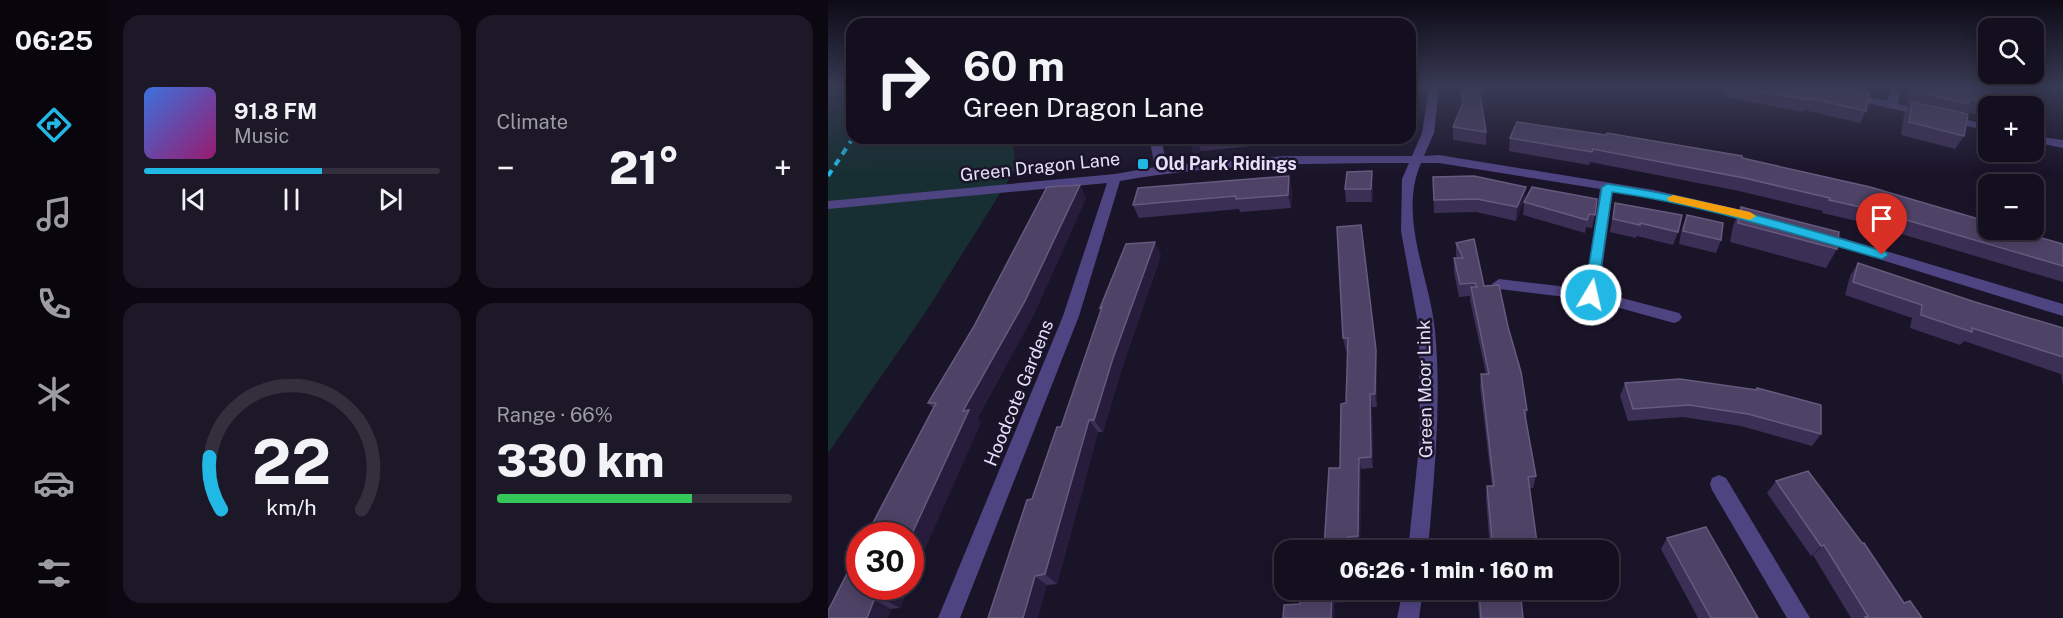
<!DOCTYPE html>
<html lang="en">
<head>
<meta charset="utf-8">
<style>
  :root { --surface:#140f1f; --page:#1d1828; --text:#f1f3f6; --muted:#9d9ca4; --line:#332f3d; --accent:#21b8e6 }
  body { margin:0; font-family:"Public Sans",sans-serif; background:var(--page); color:var(--text); height:100vh; display:flex; flex-direction:column; font-size:22px; white-space:nowrap }
  * { box-sizing:border-box; margin:0 }
  p { font-size:20px; color:var(--muted) }
  .icon { flex:none; width:33px; height:33px; fill:none; stroke:currentColor; stroke-width:2; stroke-linecap:round; stroke-linejoin:round }
  .map { position:relative; flex:1; overflow:hidden }
  .sheet { display:flex; flex-direction:column; gap:15px; padding:15px; background:#0b0811; width:720px }
  .sheet>* { flex:none }
  .banner { position:absolute; left:18px; top:18px; width:570px; height:126px; border-radius:18px; box-shadow:0 3px 15px #0003,0 0 0 2px var(--line); background:#140f1f; color:var(--text); overflow:hidden }
  .buttons { position:absolute; left:1150px; top:18px; display:grid; gap:12px }
  .buttons a { display:grid; place-items:center; width:66px; height:66px; border-radius:12px; background:var(--surface); box-shadow:0 3px 15px #0003,0 0 0 2px var(--line); font-size:30px }
  .speed { position:absolute; left:18px; top:522px; display:flex; gap:12px; font-size:30px; font-weight:700; text-align:center }
  .speed>* { display:grid; place-content:center; width:78px; height:78px; border-radius:50%; background:var(--surface); box-shadow:0 3px 15px #0003,0 0 0 2px var(--line); line-height:1 }
  .speed .limit { border:9px solid #d22; background:#fff; color:#111 }
  .pin { position:absolute; display:grid; place-items:center; width:51px; height:51px; color:#fff; margin:-62px -26px; border-radius:50% 50% 50% 0; rotate:-45deg; box-shadow:0 0 6px #0007 }
  .pin .icon { rotate:45deg }
  .me { position:absolute; width:66px; margin:-33px; rotate:9deg; stroke-linejoin:round; filter:drop-shadow(0 0 4px #0008) }
  .turn { display:flex; align-items:center; gap:21px; height:126px; padding:0 18px; font-size:27px }
  .turn .icon { width:78px; height:78px; stroke-width:2.5 }
  .turn b { display:block; font-size:42px; line-height:51px }
  .big { font-size:45px; font-weight:800; line-height:1.1 }
  .sheet .card { flex:1; display:flex; flex-direction:column; justify-content:center; gap:9px; min-width:0; padding:0 21px; border-radius:18px; background:var(--page) }
  .sheet .dial { align-items:center; gap:0 }
  .dial svg { height:156px; overflow:visible; fill:none; stroke:var(--line); stroke-width:7; stroke-linecap:round; text-anchor:middle }
  .dial text { fill:var(--text); stroke:none }
  .song { display:flex; align-items:center; gap:18px }
  .cover { width:72px; height:72px; border-radius:9px; background:linear-gradient(135deg,hsl(220 70% 55%),hsl(320 70% 35%)) }
  .played { height:6px; border-radius:3px; background:linear-gradient(90deg,var(--accent) 60%,var(--line) 60%) }
  .keys { display:flex; justify-content:space-around; direction:ltr }
  .heat { display:flex; justify-content:space-between; align-items:center; font-size:33px; direction:ltr }
  .charge { height:9px; border-radius:4px; background:linear-gradient(90deg,#34c759 66%,var(--line) 0) }
  .sheet .tiles { flex:1; display:grid; gap:15px; grid-template-columns:repeat(2,1fr) }
  .trip { position:absolute; left:446px; top:540px; width:345px; height:60px; border-radius:18px; background:var(--surface); box-shadow:0 3px 15px #0003,0 0 0 2px var(--line); font-weight:800; line-height:60px; text-align:center }
  main { display:flex; flex:1; min-height:0 }
  .dock { display:flex; flex-direction:column; width:108px; justify-content:space-around; align-items:center; background:#08060c; color:var(--muted) }
  .dock .icon { width:42px; height:42px }
  .dock .active { color:var(--accent) }
  .dock b { font-size:27px; color:var(--text) }
  .map>svg:first-child { display:block }
  .green { fill:#172f32 }
  .lines { fill:none; stroke-linecap:round; stroke-linejoin:round }
  .minor { fill:#4f4482; fill-rule:evenodd }
  .rail { stroke:#21b8e6; stroke-width:4; stroke-dasharray:7 6; stroke-linecap:butt }
  .wall { fill:#3c2f55 }
  .shaded-wall { fill:#271c3c }
  .building { fill:#4e4266; stroke:#665b7e; stroke-width:1.5 }
  .route { fill:#21b8e6; stroke:#157896; stroke-width:1.5 }
  .slow { fill:#f59e0b }
  .poi-dot { fill:#21b8e6; stroke:#1a1429; stroke-width:2 }
  .labels { text-anchor:middle; stroke-width:5; stroke-linejoin:round; paint-order:stroke }
  .poi-label { font-size:18px; font-weight:bold; fill:#e6dffb; stroke:#1a1429; text-anchor:start }
  .street-label { font-size:18px; fill:#e6dffb; stroke:#1a1429 }
</style>
</head>
<body>
<main>
<nav class="dock">
<b>06:25</b>
<svg class="icon active" aria-label="directions" viewBox="0 0 24 24"><path d="M12 3l9 9-9 9-9-9zM9 14v-3h6M13 9l2 2-2 2"/></svg>
<svg class="icon" aria-label="music" viewBox="0 0 24 24"><path d="M9 18V5l10-2v13"/><circle cx="6" cy="18" r="3"/><circle cx="16" cy="16" r="3"/></svg>
<svg class="icon" aria-label="phone" viewBox="0 0 24 24"><path d="M5 4h4l2 5-3 2q2 4 5 5l2-3 5 2v4C11 20 4 13 5 4z"/></svg>
<svg class="icon" aria-label="climate" viewBox="0 0 24 24"><path d="M12 3v18M4 7l16 10M4 17L20 7"/></svg>
<svg class="icon" aria-label="car" viewBox="0 0 24 24"><path d="M5 17H2v-5l4-1 3-4h7l3 4 3 1v5h-3M9 17h6M6 11h13"/><circle cx="7" cy="17" r="2"/><circle cx="17" cy="17" r="2"/></svg>
<svg class="icon" aria-label="filters" viewBox="0 0 24 24"><path d="M4 7h16M4 17h16"/><circle cx="9" cy="7" r="2"/><circle cx="15" cy="17" r="2"/></svg>
</nav>
<section class="sheet">
<div class="tiles">
<div class="card">
<div class="song"><i class="cover"></i><div><b>91.8 FM</b><p>Music</p></div></div>
<div class="played"></div>
<div class="keys"><svg class="icon" aria-label="previous" viewBox="0 0 24 24"><path d="M18 5L8 12l10 7zM5 5v14"/></svg><svg class="icon" aria-label="pause" viewBox="0 0 24 24"><path d="M8 5v14M16 5v14"/></svg><svg class="icon" aria-label="next" viewBox="0 0 24 24"><path d="M6 5l10 7-10 7zM19 5v14"/></svg></div>
</div>
<div class="card"><p>Climate</p>
<div class="heat"><a>−</a><b class="big">21°</b><a>+</a></div>
</div>
<div class="card dial"><svg viewBox="0 0 100 80">
<path d="M14 69A42 42 0 1 1 86 69"/>
<path d="M14 69A42 42 0 0 1 8 42" stroke="#21b8e6"/>
<text x="50" y="56" font-size="32" font-weight="700">22</text>
<text x="50" y="72" font-size="11">km/h</text>
</svg></div>
<div class="card"><p>Range · 66%</p><b class="big">330 km</b><div class="charge"></div></div>
</div>
</section>
<div class="map">
<svg width="1235" height="618" viewBox="0 0 1235 618">
  <rect width="100%" height="100%" fill="#1a1429"/>
  <polygon class="green" points="0,87 24,87 24,138 184,138 188,168 97,313 0,453"/>
  <g class="lines">
    <g class="minor">
      <path d="M601 87H611L606 133 596 156 611 155 826 190 931 214 938 218 931 222 826 198 785 191 771 292 851 313 854 317 851 321 846 323 763 300 671 289 664 284 671 279 757 289 772 189 611 163H593C570 216 601 275 607 330 614 403 606 477 600 550H580L592 438 591 329 573 231 574 179 581 163C484 163 388 164 292 181L251 316 132 618H110L235 316 279 183 0 209V201L287 174 327 167 321 138H333L339 166 458 156H584L594 133Z"/>
      <polygon points="1063,87 1073,87 1070,104 1161,125 1161,131 1022,99 1017,96 1022,93 1059,101"/>
      <polygon points="1206,136 1235,140 1235,148 1206,142"/>
      <polygon points="991,231 1235,304 1235,316 986,239 984,236 986,233"/>
      <polygon points="891,475 898,478 982,618 959,618 884,490 882,484 884,478"/>
      <polygon points="575,590 595,590 591,618 569,618"/>
    </g>
    <polyline class="rail" points="0,176 25,138"/>
  </g>
  <g class="wall">
    <polygon points="633,87 659,87 659,93 652,93 658,132 658,145 625,140 625,127 634,106"/>
    <polygon points="898,87 1042,87 1039,92 1038,111 1032,123 976,110 975,112 897,97"/>
    <polygon points="1081,87 1160,87 1162,103 1153,115 1136,112 1136,136 1127,149 1073,135 1076,114 1082,105 1078,104"/>
    <polygon points="360,138 478,138 479,141 373,151 366,154"/>
    <polygon points="540,138 565,138 564,142 540,141"/>
    <polygon points="682,138 914,158 1235,244 1235,282 1033,222 994,213 995,211 911,191 762,162 761,165 681,151"/>
    <polygon points="605,177 698,187 696,201 688,221 648,212 606,213"/>
    <polygon points="545,185 544,202 518,202 517,189"/>
    <polygon points="464,189 463,208 412,212 411,209 311,218 305,205"/>
    <polygon points="258,198 206,314 149,419 153,423 105,408 100,403"/>
    <polygon points="696,202 767,215 764,228 758,227 757,233 695,215"/>
    <polygon points="787,203 850,232 845,245 809,236 808,238 782,232"/>
    <polygon points="913,207 1009,249 998,268 902,242 905,226"/>
    <polygon points="859,215 893,240 888,253 851,244 854,228"/>
    <polygon points="509,227 549,363 549,407 544,407 545,468 533,469 532,547 496,549 512,468 518,403 520,351 518,351 515,338"/>
    <polygon points="628,243 656,286 680,327 699,410 698,419 708,476 705,488 702,488 710,550 662,550 658,498 659,486 664,486 652,386 653,374 658,374 642,300 642,296 631,297 626,272 626,258 629,258 628,256"/>
    <polygon points="333,255 293,371 275,432 270,432 229,584 219,585 160,618 204,499 233,427 274,310 272,308"/>
    <polygon points="1030,263 1147,302 1235,328 1235,386 1233,374 1136,341 1132,345 1082,328 1084,318 1017,295 1022,276"/>
    <polygon points="797,383 928,390 929,388 993,434 984,446 913,426 855,417 800,421 792,396"/>
    <polygon points="948,481 1076,603 1094,618 1023,618 985,555 983,556 939,493"/>
    <polygon points="839,538 930,618 870,618 833,549"/>
    <polygon points="81,586 72,608 63,609 60,618 0,618"/>
    <polygon points="473,590 521,590 520,602 472,604"/>
    <polygon points="649,590 692,590 695,618 651,618"/>
  </g>
  <g class="shaded-wall">
    <polygon points="265,138 304,138 305,141 269,146"/>
    <polygon points="360,138 369,138 373,151 366,154"/>
    <polygon points="544,171 545,185 544,202 543,189"/>
    <polygon points="461,176 464,189 463,208 460,195"/>
    <polygon points="252,185 258,198 206,314 149,419 153,423 82,583 82,538 135,411"/>
    <polygon points="698,187 696,201 688,221 689,207"/>
    <polygon points="533,225 549,363 549,407 547,394"/>
    <polygon points="327,242 333,255 293,371 275,432 266,420 285,358"/>
    <polygon points="542,394 544,407 545,468 543,457"/>
    <polygon points="261,420 270,432 229,584 217,574"/>
    <polygon points="531,458 533,469 532,547 530,536"/>
    <polygon points="520,537 523,547 523,550 519,550"/>
    <polygon points="996,545 985,555 983,556 993,546"/>
    <polygon points="207,576 219,585 210,618 195,618"/>
    <polygon points="60,586 81,586 72,608 55,599"/>
    <polygon points="518,590 521,590 520,602 517,593"/>
    <polygon points="504,593 507,603 507,618 503,618"/>
    <polygon points="46,600 63,609 60,618 39,618"/>
  </g>
  <g class="building">
    <polygon points="633,87 651,87 658,132 625,127 635,103"/>
    <polygon points="908,87 1012,87 1041,93 1038,111 981,98 981,100"/>
    <polygon points="1086,87 1162,87 1162,103 1142,99 1141,104 1085,91"/>
    <polygon points="1084,102 1140,114 1136,136 1081,122"/>
    <polygon points="689,122 778,135 779,133 914,156 914,158 1042,187 1161,222 1161,230 1185,230 1235,244 1235,266 1041,209 1001,200 1002,198 916,178 765,149 764,152 682,138"/>
    <polygon points="544,171 543,189 517,189 519,172"/>
    <polygon points="461,176 460,195 408,199 408,196 305,205 310,188"/>
    <polygon points="646,176 698,187 689,207 649,199 606,200 605,177"/>
    <polygon points="252,185 197,301 135,411 141,410 82,538 82,536 38,536 108,403 100,403 145,328 219,187"/>
    <polygon points="704,187 769,199 767,215 761,214 759,220 696,202"/>
    <polygon points="787,203 854,215 850,232 812,223 812,225 785,219"/>
    <polygon points="913,207 1011,232 1009,249 910,223"/>
    <polygon points="859,215 895,223 893,240 855,231"/>
    <polygon points="533,225 548,350 547,394 542,394 543,457 531,458 530,536 520,537 519,550 477,550 496,549 501,468 512,468 513,404 518,403 520,338 515,338 509,227"/>
    <polygon points="646,239 656,286 671,285 680,327 693,372 699,410 696,410 708,476 700,477 710,550 665,550 659,486 666,486 653,374 661,374 643,287 649,287 647,283 632,284 626,258 635,258 628,243"/>
    <polygon points="327,242 285,358 266,420 261,420 217,574 207,576 195,618 160,618 199,500 204,499 229,427 233,427 274,307 272,308 298,244"/>
    <polygon points="1030,263 1147,302 1235,328 1235,357 1144,328 1144,332 1093,315 1094,305 1025,282"/>
    <polygon points="852,379 929,390 929,388 993,405 993,434 920,414 861,405 805,409 797,383"/>
    <polygon points="980,471 1034,543 1036,543 1076,603 1082,601 1094,618 1038,618 1037,617 1040,616 996,545 993,546 948,481"/>
    <polygon points="878,527 930,618 883,618 839,538"/>
    <polygon points="32,548 32,586 60,586 55,599 46,600 39,618 0,618 0,611"/>
    <polygon points="473,590 518,590 517,593 504,593 503,618 455,618 456,605 472,604"/>
    <polygon points="651,590 692,590 695,618 653,618"/>
  </g>
  <linearGradient id="sky" x2="0" y2="1"><stop stop-color="#0e0b17"/><stop offset="0.5" stop-color="#383a54"/><stop offset="1" stop-color="#383a54" stop-opacity="0"/></linearGradient>
  <rect width="1235" height="173" fill="url(#sky)"/>
  <path class="route" d="M779 184C875 198 966 225 1058 252L1060 255 1054 259C964 234 877 205 784 192L769 295 763 300 756 295 774 187Z"/>
  <polygon class="slow" points="845,195 922,212 928,216 922,220 841,201 839,198"/>
  <rect class="poi-dot" x="309" y="158" width="12" height="12" rx="3"/>
  <g class="labels">
    <g class="poi-label">
      <text x="327" y="170">Old Park Ridings</text>
    </g>
    <g class="street-label">
      <text transform="translate(212 167) rotate(-6)" y="6">Green Dragon Lane</text>
      <text transform="translate(597 389) rotate(-91)" y="6">Green Moor Link</text>
      <text transform="translate(191 393) rotate(-68)" y="6">Hoodcote Gardens</text>
    </g>
  </g>
</svg>
<div class="buttons">
<a><svg class="icon" aria-label="search" viewBox="0 0 24 24"><circle cx="10" cy="10" r="6"/><path d="M15 15l6 6"/></svg></a>
<a>+</a>
<a>−</a>
</div>
<div class="speed"><div class="limit">30</div></div>
<div class="pin" style="left:1054px;top:255px;background:#d93025"><svg class="icon" aria-label="arrive" viewBox="0 0 24 24"><path d="M6 21V4h12l-3 4 3 4H6"/></svg></div>
<svg class="me" style="left:763px;top:295px" viewBox="-20 -20 40 40"><circle r="17" fill="#21b8e6" stroke="#fff" stroke-width="3"/><path d="M0-11L8 9 0 5-8 9z" fill="#fff"/></svg>
<div class="trip">06:26 · 1 min · 160 m</div>
<div class="banner">
<div class="turn"><svg class="icon" aria-label="right" viewBox="0 0 24 24"><path d="M7 20v-9h11M14 6l5 5-5 5"/></svg><div><b>60 m</b>Green Dragon Lane</div></div>
</div>
</div>
</main>
</body>
</html>
